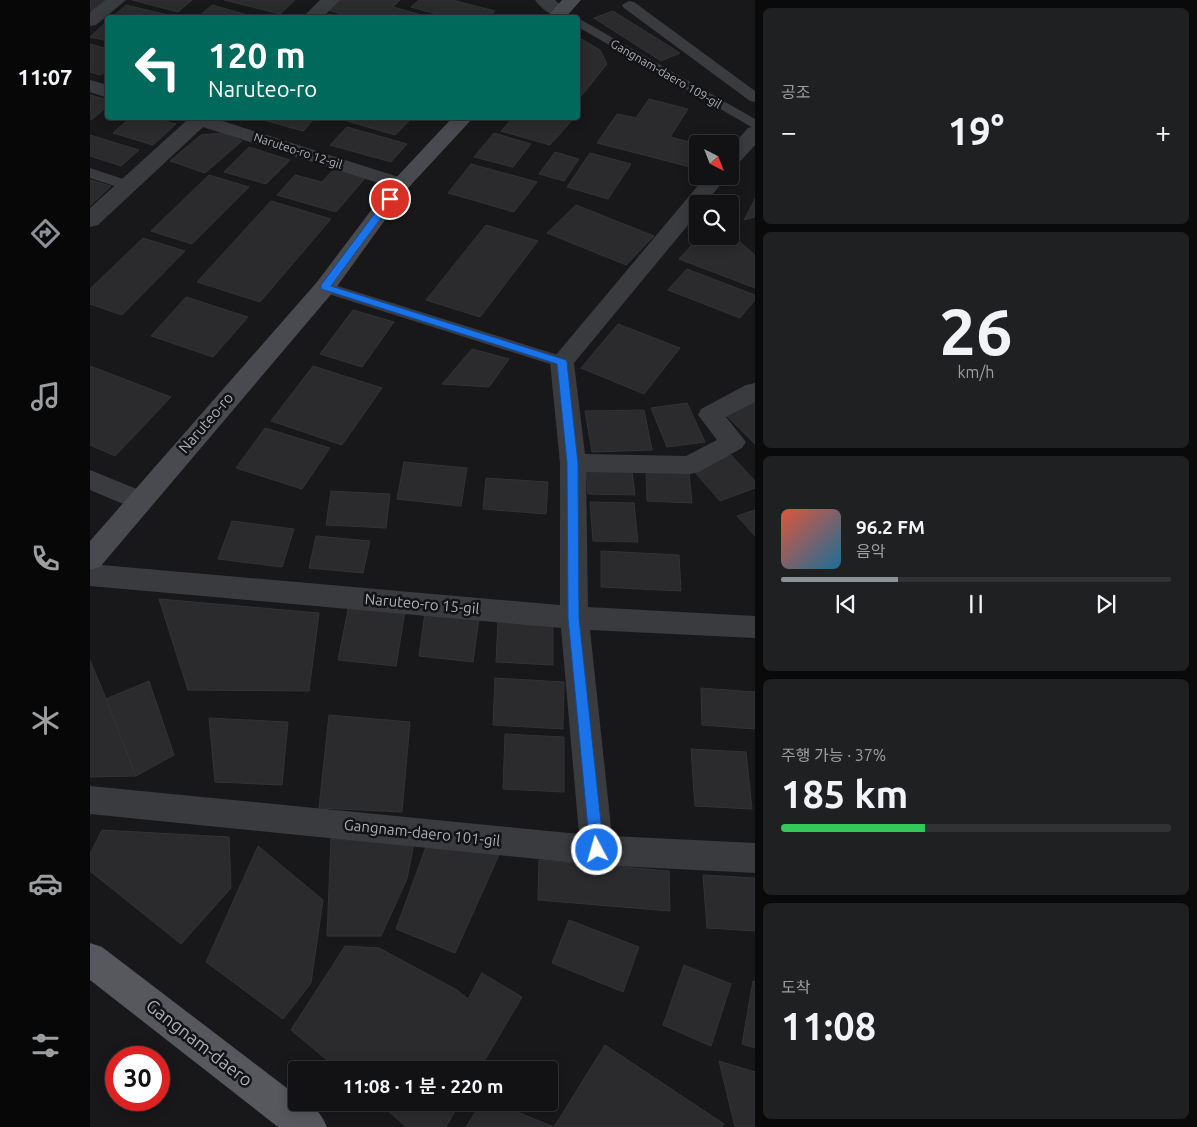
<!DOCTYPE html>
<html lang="ko">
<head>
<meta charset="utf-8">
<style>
  :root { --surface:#121214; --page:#1f2022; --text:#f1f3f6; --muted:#9c9ea0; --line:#313234; --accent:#8c9099 }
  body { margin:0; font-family:Ubuntu,"Noto Sans KR",sans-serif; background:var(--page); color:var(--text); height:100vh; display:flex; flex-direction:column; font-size:19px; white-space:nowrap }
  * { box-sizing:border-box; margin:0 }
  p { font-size:16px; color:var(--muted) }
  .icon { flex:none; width:28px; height:28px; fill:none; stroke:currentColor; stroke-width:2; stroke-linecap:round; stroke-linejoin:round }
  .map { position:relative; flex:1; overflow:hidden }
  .side { display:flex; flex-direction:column; gap:8px; padding:8px; background:#0a0a0b; width:442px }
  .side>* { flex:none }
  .banner { position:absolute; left:15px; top:15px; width:475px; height:105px; border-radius:5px; box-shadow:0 2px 12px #0003,0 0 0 1px var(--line); background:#00695c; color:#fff; overflow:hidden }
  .needle { width:32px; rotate:138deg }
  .controls { position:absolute; left:599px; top:135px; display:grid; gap:10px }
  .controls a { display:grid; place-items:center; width:50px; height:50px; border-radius:5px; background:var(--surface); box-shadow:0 2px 12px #0003,0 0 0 1px var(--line); font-size:25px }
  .speed { position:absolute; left:15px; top:1046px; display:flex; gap:10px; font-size:25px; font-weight:700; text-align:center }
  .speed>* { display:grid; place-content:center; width:65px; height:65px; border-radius:50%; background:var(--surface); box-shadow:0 2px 12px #0003,0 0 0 1px var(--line); line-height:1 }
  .speed .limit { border:8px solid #d22; background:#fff; color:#111 }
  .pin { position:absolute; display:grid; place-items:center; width:42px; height:42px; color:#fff; margin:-21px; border:2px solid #fff; border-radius:50%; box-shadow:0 1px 5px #0007 }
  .me { position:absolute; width:55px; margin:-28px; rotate:354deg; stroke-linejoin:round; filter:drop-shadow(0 0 4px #0008) }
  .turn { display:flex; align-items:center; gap:18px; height:105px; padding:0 20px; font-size:22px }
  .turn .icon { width:65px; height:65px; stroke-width:2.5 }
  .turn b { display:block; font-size:35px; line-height:42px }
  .big { font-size:38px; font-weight:600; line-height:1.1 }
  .side .widget { flex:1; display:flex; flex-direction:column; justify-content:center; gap:8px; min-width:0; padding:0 18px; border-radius:8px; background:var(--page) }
  .side .dial { align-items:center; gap:0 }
  .dial b { font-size:65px; line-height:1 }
  .song { display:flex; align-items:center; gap:15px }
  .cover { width:60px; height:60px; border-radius:8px; background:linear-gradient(135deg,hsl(10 70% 55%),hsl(200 70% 35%)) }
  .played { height:5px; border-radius:2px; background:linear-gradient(90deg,var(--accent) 30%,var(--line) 30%) }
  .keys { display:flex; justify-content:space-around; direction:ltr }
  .heat { display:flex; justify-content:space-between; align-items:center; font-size:28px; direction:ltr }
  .charge { height:8px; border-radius:4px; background:linear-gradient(90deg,#34c759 37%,var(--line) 0) }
  .trip { position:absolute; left:198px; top:1061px; width:270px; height:50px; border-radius:5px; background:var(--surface); box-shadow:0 2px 12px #0003,0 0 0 1px var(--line); font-weight:600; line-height:50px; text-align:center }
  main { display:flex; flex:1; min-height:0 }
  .menu { display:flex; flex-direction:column; width:90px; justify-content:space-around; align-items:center; background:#070708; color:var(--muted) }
  .menu .icon { width:35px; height:35px }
  .menu .on { color:var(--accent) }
  .menu b { font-size:22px; color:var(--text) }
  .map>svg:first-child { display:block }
  .building { fill:#2b2b2e; stroke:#323336 }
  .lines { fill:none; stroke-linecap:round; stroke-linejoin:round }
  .lane { fill:#3a3b3f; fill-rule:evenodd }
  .street { fill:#3a3b3f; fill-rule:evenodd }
  .secondary { fill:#484a4f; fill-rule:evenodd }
  .primary { fill:#56585e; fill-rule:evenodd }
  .route { fill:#1a73e8; stroke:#114b97 }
  .labels { text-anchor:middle; stroke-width:5; stroke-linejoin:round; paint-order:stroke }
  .far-street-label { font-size:12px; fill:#acb0b9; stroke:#131315 }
  .street-label { font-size:15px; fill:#acb0b9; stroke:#131315 }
  .near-street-label { font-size:18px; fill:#acb0b9; stroke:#131315 }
</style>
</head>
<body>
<main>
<nav class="menu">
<b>11:07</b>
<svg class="icon on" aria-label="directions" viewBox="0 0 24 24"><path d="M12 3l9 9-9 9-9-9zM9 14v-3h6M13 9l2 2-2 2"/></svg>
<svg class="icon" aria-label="music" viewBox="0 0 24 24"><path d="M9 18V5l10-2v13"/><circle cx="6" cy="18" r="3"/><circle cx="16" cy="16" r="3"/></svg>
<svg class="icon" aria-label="phone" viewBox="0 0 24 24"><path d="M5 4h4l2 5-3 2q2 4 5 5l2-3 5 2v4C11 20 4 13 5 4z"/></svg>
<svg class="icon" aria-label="climate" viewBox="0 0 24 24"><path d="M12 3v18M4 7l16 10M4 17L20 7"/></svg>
<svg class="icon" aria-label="car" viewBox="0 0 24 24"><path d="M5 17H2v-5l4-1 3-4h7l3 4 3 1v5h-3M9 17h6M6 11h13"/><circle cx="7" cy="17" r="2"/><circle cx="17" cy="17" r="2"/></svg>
<svg class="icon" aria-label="filters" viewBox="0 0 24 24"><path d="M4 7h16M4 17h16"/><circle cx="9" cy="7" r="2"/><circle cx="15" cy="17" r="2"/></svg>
</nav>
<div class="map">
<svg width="665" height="1127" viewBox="0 0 665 1127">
  <rect width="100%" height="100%" fill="#18181a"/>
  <g class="building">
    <polygon points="0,0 16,0 1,11"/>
    <polygon points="42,0 102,0 88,12"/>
    <polygon points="134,0 205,0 190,14"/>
    <polygon points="245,0 310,0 303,7 342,18 266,18 235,9"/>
    <polygon points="329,0 362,0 405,11 398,18 361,18 321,7"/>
    <polygon points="36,5 82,16 80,18 24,16"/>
    <polygon points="122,5 168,18 107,18"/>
    <polygon points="523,11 590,53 571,61 504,18"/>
    <polygon points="14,24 18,25 18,41 0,37"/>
    <polygon points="488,37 510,50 517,64 488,100"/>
    <polygon points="0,44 18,49 18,70 10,75 0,72"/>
    <polygon points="0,95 18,100 18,106 1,120"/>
    <polygon points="559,99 598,109 580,137 608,144 608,169 507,143 527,114 546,118"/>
    <polygon points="40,118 63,118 86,124 63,145 23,133"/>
    <polygon points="166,118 214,118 223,120 213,131"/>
    <polygon points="261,118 322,118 305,135 257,121"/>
    <polygon points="423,118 484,118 460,145 411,131"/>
    <polygon points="257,127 317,144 301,162 240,145"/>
    <polygon points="131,133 152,141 115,173 80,161 111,135"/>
    <polygon points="404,133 441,144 423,167 384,157"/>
    <polygon points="0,135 49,150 31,166 0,156"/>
    <polygon points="159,147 200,160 176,184 134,172"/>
    <polygon points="465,152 489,159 474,181 449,174"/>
    <polygon points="500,153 541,164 518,199 477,187"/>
    <polygon points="381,164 447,182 424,212 358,193"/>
    <polygon points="244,169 276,177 246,212 187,195 205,175 232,182"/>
    <polygon points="119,175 159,187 102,244 61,231"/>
    <polygon points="0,180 21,186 0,206"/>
    <polygon points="665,199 665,217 654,220"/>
    <polygon points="181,201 241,219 170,302 107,282"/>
    <polygon points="486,205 564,236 536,265 457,233"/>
    <polygon points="396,225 448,241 390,317 336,300"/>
    <polygon points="640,234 665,255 665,288 589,259 610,236 640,236"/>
    <polygon points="53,238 95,251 32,315 0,304 0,289"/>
    <polygon points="597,269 665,295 665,300 650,318 578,290"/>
    <polygon points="96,297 158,317 123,357 61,336"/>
    <polygon points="263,310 304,322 272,367 230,354"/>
    <polygon points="528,324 590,348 554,394 491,368"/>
    <polygon points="382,349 419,359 399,387 352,384"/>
    <polygon points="0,366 81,397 25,456 0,445"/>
    <polygon points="223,366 292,388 252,445 181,421"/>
    <polygon points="597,403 615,442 577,447 561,408"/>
    <polygon points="665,403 665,444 636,415"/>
    <polygon points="554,410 562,450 502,452 495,411"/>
    <polygon points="175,428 240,448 212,489 146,468"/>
    <polygon points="641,455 665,481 665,488 630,501 603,470"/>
    <polygon points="314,462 377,468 371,506 307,499"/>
    <polygon points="496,470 542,471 545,495 498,494"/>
    <polygon points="556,471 599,473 602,503 557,501"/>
    <polygon points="396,478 458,482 456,514 393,509"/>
    <polygon points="241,491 300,494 296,528 236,525"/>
    <polygon points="500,502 544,503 548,542 503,541"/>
    <polygon points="665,510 665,536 647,516"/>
    <polygon points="142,521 204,529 192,567 128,559"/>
    <polygon points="226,536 280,541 273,573 219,568"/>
    <polygon points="511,551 589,555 591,591 511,587"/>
    <polygon points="69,599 229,613 219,691 98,690"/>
    <polygon points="259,605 315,611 306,666 248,660"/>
    <polygon points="335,613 389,618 383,662 329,656"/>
    <polygon points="408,620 463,623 463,665 406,662"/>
    <polygon points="0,660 16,699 46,776 0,777"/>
    <polygon points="405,678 474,682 473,729 403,725"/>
    <polygon points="59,681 84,755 46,776 16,699"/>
    <polygon points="611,688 665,692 665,729 612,725"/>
    <polygon points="239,715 320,722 312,812 229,808"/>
    <polygon points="119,718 198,722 192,785 125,782"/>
    <polygon points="415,734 474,737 474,792 413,789"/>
    <polygon points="601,749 656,752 662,809 605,806"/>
    <polygon points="12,830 139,837 141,888 91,944 0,871 0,854"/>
    <polygon points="241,839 324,843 317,879 291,936 237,936"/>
    <polygon points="168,846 233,900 221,983 193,1019 116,962"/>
    <polygon points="336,847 409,855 365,953 306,929"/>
    <polygon points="449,860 579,871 580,911 448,900"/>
    <polygon points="613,875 665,878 665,931 617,928"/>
    <polygon points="479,920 549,947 533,992 462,963"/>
    <polygon points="255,946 289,948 367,990 378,999 392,973 432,997 389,1070 249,1070 201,1030"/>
    <polygon points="594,965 641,984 621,1046 573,1025"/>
    <polygon points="663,981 665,981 665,1048 652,1044"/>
    <polygon points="515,1045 634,1124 632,1127 376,1127 392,1102 403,1102 464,1127"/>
    <polygon points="629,1061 665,1072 665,1127 645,1127"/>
    <polygon points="287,1102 370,1102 356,1127 317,1127"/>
  </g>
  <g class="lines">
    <g class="lane">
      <polygon points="539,1 544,2 665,91 665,102 660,101 534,8 532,5"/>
      <polygon points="488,18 665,119 665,129 488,27"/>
      <polygon points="0,168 42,182 45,185 42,188 37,190 0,178"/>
      <polygon points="235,282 478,358 481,362 478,366 472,368 466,366 229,291 227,287 229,283"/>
    </g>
    <g class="street">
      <polygon points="16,0 36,0 6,25 0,26 0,12"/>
      <polygon points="230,0 250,0 232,18 212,18"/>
      <path d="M445 0H465L479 12 476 16C464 19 452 10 445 0Z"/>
      <polygon points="0,80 18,85 18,98 0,92"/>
      <polygon points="94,118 123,118 318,180 322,184 318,188 311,190 304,188 113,127 8,225 0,227 0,208 96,121"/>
      <polygon points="665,126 665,145 647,165 640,167 640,148 658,128"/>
      <polygon points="616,176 637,176 615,204 608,204 608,213 484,363 495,454 596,456 627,440 608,415 611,409 656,385 665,383 665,402 636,417 656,442 652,448 609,472 600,474 496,472 498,607 665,616 665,638 500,630 522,836 665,843 665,873 507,865 0,814 0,786 489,834 471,628 0,586 0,564 470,605 470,463 460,362"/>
      <polygon points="0,470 59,494 63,501 59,508 50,511 0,490"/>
    </g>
    <g class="secondary">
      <polygon points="472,0 491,0 475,18 456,18"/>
      <polygon points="362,118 383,118 318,188 243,292 10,567 0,570 0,541 227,282 304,180"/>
    </g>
    <path class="primary" d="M0 943 12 947 206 1095V1102C223 1102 231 1113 237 1127H188L0 980Z"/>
  </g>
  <polygon class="route" points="300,196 305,199 241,286 476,360 477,362 488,463 489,618 514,850 512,854 507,856 502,854 500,850 478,618 477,463 467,364 231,289 231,285 297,197"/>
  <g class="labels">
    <g class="far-street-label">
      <text transform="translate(576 74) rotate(30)" y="4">Gangnam-daero 109-gil</text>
      <text transform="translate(208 151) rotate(18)" y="4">Naruteo-ro 12-gil</text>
    </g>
    <g class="street-label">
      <text transform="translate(116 423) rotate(-49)" y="5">Naruteo-ro</text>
      <text transform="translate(332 604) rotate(5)" y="5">Naruteo-ro 15-gil</text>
      <text transform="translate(332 833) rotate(6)" y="5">Gangnam-daero 101-gil</text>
    </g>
    <g class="near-street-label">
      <text transform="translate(109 1043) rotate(38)" y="6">Gangnam-daero</text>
    </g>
  </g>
</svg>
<div class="controls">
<a><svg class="needle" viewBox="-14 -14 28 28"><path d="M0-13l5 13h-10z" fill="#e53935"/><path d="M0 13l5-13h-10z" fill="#9c9ea0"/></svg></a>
<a><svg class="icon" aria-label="search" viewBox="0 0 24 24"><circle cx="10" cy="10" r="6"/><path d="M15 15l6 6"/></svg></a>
</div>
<div class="speed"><div class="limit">30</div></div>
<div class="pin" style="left:300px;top:199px;background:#d93025"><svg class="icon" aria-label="arrive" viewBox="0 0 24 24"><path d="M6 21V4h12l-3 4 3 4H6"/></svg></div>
<svg class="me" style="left:507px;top:850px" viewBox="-20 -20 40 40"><circle r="17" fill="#1a73e8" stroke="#fff" stroke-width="3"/><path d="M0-11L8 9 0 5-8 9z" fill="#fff"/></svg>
<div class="trip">11:08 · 1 분 · 220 m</div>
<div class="banner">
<div class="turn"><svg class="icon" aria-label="left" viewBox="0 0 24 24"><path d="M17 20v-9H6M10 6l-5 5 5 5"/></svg><div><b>120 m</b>Naruteo-ro</div></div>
</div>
</div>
<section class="side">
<div class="widget"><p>공조</p>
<div class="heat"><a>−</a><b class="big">19°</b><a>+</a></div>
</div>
<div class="widget dial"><b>26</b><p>km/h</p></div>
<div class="widget">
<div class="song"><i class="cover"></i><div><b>96.2 FM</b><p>음악</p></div></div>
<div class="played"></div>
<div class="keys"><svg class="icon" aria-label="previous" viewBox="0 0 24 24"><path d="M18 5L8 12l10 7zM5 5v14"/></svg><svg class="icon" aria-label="pause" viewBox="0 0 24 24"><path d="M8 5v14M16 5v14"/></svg><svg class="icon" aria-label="next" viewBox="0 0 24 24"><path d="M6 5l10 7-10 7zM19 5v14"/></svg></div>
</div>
<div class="widget"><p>주행 가능 · 37%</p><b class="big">185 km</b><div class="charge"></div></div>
<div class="widget"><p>도착</p><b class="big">11:08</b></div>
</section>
</main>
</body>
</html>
